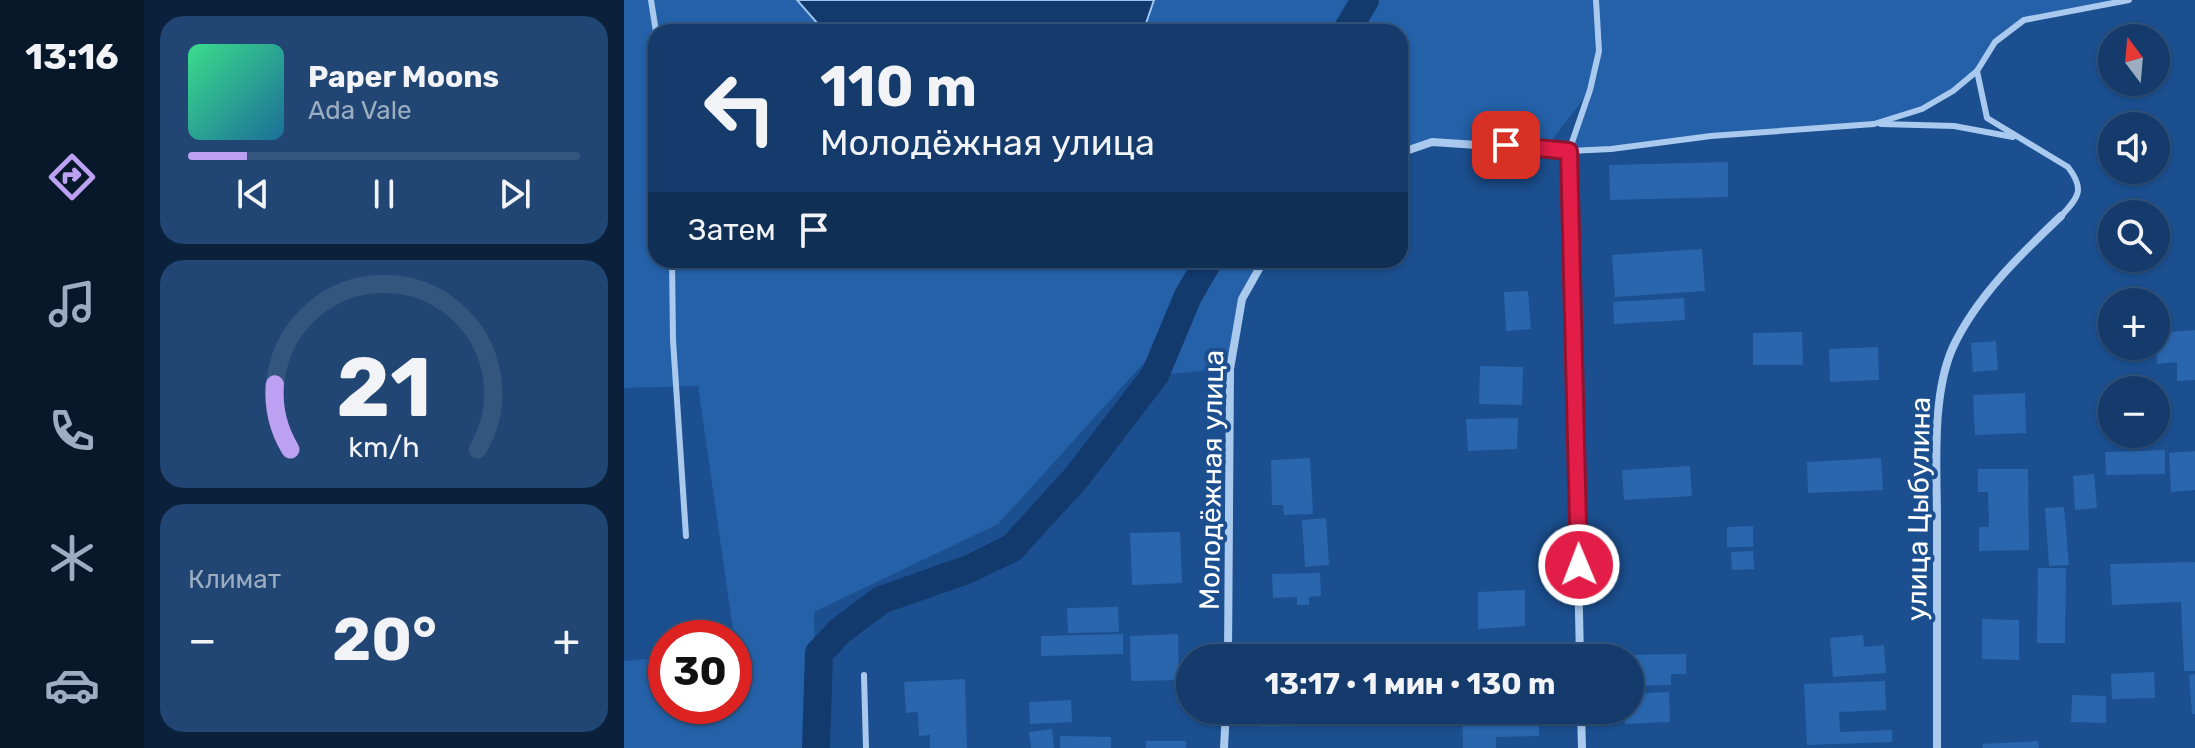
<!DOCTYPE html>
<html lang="ru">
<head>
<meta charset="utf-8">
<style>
  :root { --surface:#143b6b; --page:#214673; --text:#f1f3f6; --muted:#9dadc1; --line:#33557e; --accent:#bca0f2 }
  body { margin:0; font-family:Rubik,sans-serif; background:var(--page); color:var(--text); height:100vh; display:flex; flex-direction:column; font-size:30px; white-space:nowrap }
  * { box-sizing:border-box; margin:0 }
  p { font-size:26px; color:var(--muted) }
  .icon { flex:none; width:44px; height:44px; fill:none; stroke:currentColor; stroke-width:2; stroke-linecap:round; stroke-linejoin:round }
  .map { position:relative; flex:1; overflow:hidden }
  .details { display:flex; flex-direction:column; gap:16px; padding:16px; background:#0b203b; width:480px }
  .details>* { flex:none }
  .guide { position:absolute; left:24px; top:24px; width:760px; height:244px; border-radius:24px; box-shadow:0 2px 6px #0004,0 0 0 2px var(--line); background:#143b6b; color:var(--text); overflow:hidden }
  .needle { width:52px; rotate:344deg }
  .controls { position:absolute; left:1474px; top:24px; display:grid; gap:16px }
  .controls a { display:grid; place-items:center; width:72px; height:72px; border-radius:50%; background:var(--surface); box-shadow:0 2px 6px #0004,0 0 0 2px var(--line); font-size:40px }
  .speed { position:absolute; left:24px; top:620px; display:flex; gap:16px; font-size:40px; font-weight:700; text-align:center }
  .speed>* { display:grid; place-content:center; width:104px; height:104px; border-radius:50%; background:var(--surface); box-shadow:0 2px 6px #0004,0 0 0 2px var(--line); line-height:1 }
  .speed .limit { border:12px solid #d22; background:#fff; color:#111 }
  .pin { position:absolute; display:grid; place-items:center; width:68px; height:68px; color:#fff; margin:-34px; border-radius:16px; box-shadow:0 4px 12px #0006 }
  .me { position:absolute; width:88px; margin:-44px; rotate:359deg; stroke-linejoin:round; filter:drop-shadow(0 0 6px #0008) }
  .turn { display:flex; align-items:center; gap:28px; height:168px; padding:0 40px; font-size:36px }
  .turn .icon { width:104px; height:104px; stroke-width:2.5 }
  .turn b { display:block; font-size:56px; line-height:68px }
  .then { display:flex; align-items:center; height:76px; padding:0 40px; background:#0003; gap:16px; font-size:30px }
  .big { font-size:60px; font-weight:700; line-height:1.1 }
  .details .tile { flex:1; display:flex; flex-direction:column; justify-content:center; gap:12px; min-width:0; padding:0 28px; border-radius:24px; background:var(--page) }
  .details .dial { align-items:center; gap:0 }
  .dial svg { height:208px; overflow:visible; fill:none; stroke:var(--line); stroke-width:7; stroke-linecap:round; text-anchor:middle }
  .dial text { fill:var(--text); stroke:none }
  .song { display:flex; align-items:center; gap:24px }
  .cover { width:96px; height:96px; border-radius:12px; background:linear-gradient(135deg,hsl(150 70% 55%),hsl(200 70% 35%)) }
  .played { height:8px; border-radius:4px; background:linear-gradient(90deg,var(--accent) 15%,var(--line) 15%) }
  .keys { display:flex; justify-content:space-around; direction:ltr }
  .heat { display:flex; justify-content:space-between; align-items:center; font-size:44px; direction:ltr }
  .trip { position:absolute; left:552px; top:644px; width:468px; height:80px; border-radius:40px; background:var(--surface); box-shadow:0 2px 6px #0004,0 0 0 2px var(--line); font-weight:700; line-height:80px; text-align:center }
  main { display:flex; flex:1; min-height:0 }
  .tabs { display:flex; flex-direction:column; width:144px; justify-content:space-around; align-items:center; background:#08182b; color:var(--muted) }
  .tabs .icon { width:56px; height:56px }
  .tabs .on { color:var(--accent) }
  .tabs b { font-size:36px; color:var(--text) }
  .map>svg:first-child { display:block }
  .green { fill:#2461a8 }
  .water { fill:#123a6d; stroke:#9cc4f0; stroke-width:2 }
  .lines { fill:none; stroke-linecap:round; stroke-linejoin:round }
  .canal { stroke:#123a6d; stroke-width:28 }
  .building { fill:#2a66ad }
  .service { stroke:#a9c9ee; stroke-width:6 }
  .minor { stroke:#a9c9ee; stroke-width:8 }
  .route-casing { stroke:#92132f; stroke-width:20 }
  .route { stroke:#e11d48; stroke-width:14 }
  .labels { text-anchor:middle; stroke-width:8; stroke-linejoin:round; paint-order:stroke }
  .street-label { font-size:28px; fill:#fff; stroke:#1b4f8f }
</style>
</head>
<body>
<main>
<nav class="tabs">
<b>13:16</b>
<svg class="icon on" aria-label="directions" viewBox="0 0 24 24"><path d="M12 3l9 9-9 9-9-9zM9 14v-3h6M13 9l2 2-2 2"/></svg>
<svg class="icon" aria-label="music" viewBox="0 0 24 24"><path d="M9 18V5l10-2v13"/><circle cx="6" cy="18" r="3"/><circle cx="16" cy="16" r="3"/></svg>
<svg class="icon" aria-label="phone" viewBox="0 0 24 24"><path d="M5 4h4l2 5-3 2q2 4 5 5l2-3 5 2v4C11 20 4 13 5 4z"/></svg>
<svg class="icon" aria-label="climate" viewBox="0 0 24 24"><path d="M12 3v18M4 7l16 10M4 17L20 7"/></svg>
<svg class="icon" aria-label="car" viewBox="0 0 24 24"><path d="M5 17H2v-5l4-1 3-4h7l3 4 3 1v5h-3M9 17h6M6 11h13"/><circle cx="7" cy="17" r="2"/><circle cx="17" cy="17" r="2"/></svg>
</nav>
<section class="details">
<div class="tile">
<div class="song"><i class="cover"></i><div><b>Paper Moons</b><p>Ada Vale</p></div></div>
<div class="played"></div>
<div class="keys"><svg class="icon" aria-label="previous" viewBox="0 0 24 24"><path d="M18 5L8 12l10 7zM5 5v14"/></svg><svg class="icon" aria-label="pause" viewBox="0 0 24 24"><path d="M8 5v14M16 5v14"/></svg><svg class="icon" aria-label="next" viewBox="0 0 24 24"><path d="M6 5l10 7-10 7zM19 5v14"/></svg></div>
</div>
<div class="tile dial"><svg viewBox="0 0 100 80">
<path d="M14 69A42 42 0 1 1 86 69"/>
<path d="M14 69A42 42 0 0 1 8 44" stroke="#bca0f2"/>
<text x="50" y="56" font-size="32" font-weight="700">21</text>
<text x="50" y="72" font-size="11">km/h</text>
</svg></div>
<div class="tile"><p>Климат</p>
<div class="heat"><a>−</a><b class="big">20°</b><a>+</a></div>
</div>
</section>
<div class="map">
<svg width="1571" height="748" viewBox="0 0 1571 748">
  <rect width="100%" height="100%" fill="#1b4f8f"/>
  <g class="green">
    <polygon points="0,0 173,0 201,32 32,32 32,260 640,260 618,299 606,369 531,375 547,333 374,524 190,612 193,748 0,748 0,661 42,657 42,706 110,706 110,638 101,638 109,630 74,386 0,388"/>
    <polygon points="530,0 1505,0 1400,21 1371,42 1353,71 1298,109 1250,124 945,151 964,93 921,149 809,142 776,153 776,32 519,32"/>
  </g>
  <polygon class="water" points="173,0 530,0 519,32 201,32"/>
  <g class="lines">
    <g class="canal">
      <polyline points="722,32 741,0"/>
      <polyline points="192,748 195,653 217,630 257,600 345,569 388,548 452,478 531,375 564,296 585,260"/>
    </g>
  </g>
  <g class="building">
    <polygon points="1104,162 1104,197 986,200 985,165"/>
    <polygon points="1078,249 1081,291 991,297 988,255"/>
    <polygon points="904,291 907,329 882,331 880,292"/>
    <polygon points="1060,298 1061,320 990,324 989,302"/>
    <polygon points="1571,330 1571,380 1553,381 1553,362 1533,364 1532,333"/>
    <polygon points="1178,332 1179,365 1129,365 1129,333"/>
    <polygon points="1372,341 1374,370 1349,372 1347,343"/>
    <polygon points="1254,347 1255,380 1206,382 1205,349"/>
    <polygon points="856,366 899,367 898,405 855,404"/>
    <polygon points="1401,393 1402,433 1351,435 1349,395"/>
    <polygon points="894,418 893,449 844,451 842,419"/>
    <polygon points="1541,450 1541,474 1482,475 1481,452"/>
    <polygon points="1571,451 1571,490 1547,492 1545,453"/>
    <polygon points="686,458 689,514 660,515 659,505 648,505 647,460"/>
    <polygon points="1257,458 1259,490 1184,493 1183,462"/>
    <polygon points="1066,466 1068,496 1000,500 998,470"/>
    <polygon points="1354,469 1404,469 1405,550 1355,551 1355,527 1365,527 1364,492 1354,492"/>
    <polygon points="1470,474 1473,508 1451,510 1449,476"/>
    <polygon points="1440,507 1445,565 1425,566 1421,508"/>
    <polygon points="702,518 705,565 681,567 678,520"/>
    <polygon points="1129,526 1129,547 1103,547 1103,527"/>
    <polygon points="556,532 558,583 508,585 506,533"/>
    <polygon points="1129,551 1130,569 1108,570 1107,552"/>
    <polygon points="1571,562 1571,671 1560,671 1557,602 1488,605 1486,564"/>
    <polygon points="1414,568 1442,568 1441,643 1413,643"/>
    <polygon points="696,573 697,596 685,597 685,605 673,605 673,597 649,598 648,574"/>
    <polygon points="901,590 901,626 854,629 854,592"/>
    <polygon points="494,607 495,632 444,633 443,608"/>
    <polygon points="1358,619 1395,620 1395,660 1358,659"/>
    <polygon points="499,634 499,654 417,656 417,636"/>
    <polygon points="554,634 555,680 507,681 506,636"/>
    <polygon points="1239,635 1240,647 1260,645 1262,673 1209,677 1206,638"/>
    <polygon points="912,652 912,658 863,658 863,653"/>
    <polygon points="1062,654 1062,674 1047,674 1047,685 1006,686 1006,658 998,658 998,655"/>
    <polygon points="1530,672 1531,698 1488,699 1487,674"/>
    <polygon points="1571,674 1571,714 1568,714 1565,675"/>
    <polygon points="341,679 343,748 306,748 306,735 295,736 294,712 282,713 280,682"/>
    <polygon points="1261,681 1262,710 1215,712 1216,732 1268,730 1268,742 1183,745 1180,684"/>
    <polygon points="1045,692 1046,722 1001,724 1000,710 1006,710 1006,694"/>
    <polygon points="1448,695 1482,696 1482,723 1447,722"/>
    <polygon points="447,700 448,722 406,724 405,702"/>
    <polygon points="638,710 681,710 681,726 638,727"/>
    <polygon points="838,710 915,710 915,736 872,737 872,748 839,748"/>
    <polygon points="428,729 430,748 407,748 405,732"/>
    <polygon points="436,736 487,737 487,748 436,748"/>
    <rect x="522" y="741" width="40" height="7"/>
    <polygon points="1414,741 1415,748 1359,748 1358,744"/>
  </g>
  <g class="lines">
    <g class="service">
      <polyline points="27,0 32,32"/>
      <polyline points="972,0 975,51 966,90 945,151 987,149 1087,136 1250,124 1298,109 1329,91 1353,71 1371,42 1400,20 1505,0"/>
      <path d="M1353 71 1363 118 1444 167C1461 189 1455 197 1437 216"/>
      <polyline points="1257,124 1330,126 1389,137"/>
      <polyline points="48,260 49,340 62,536"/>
      <polyline points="240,675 242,748"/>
    </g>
    <g class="minor">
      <polyline points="776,153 808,142 945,151 956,658"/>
      <polyline points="604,658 606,369 618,299 640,260"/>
      <polyline points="957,710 958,748"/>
      <polyline points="600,748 602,710"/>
      <path d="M1313 748C1313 673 1313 597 1313 522 1313 469 1307 396 1329 347 1353 296 1397 254 1437 216"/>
    </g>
  </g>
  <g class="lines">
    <g class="route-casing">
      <polyline id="route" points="882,145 945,151 955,565"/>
    </g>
    <use href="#route" class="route"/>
  </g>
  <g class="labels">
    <g class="street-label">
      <text transform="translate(587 480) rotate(-89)" y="10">Молодёжная улица</text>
      <text transform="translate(1294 509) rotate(-89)" y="10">улица Цыбулина</text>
    </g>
  </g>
</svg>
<div class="controls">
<a><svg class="needle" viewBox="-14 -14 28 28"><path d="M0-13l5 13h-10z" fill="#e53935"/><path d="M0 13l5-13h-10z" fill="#9dadc1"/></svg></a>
<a><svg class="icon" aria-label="sound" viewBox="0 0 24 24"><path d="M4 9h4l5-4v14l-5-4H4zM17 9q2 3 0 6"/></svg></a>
<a><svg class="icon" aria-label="search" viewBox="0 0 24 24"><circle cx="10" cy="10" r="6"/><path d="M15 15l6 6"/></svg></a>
<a>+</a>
<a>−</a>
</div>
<div class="speed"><div class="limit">30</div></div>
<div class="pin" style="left:882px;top:145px;background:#d93025"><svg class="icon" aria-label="arrive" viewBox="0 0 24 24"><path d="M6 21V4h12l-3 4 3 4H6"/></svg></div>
<svg class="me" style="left:955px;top:565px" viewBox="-20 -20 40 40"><circle r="17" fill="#e11d48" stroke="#fff" stroke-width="3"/><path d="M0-11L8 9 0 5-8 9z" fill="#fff"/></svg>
<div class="trip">13:17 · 1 мин · 130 m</div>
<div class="guide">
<div class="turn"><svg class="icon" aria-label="left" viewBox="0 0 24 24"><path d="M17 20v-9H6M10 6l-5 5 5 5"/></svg><div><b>110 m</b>Молодёжная улица</div></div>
<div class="then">Затем<svg class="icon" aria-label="arrive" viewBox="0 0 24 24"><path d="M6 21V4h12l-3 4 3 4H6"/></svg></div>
</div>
</div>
</main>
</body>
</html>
